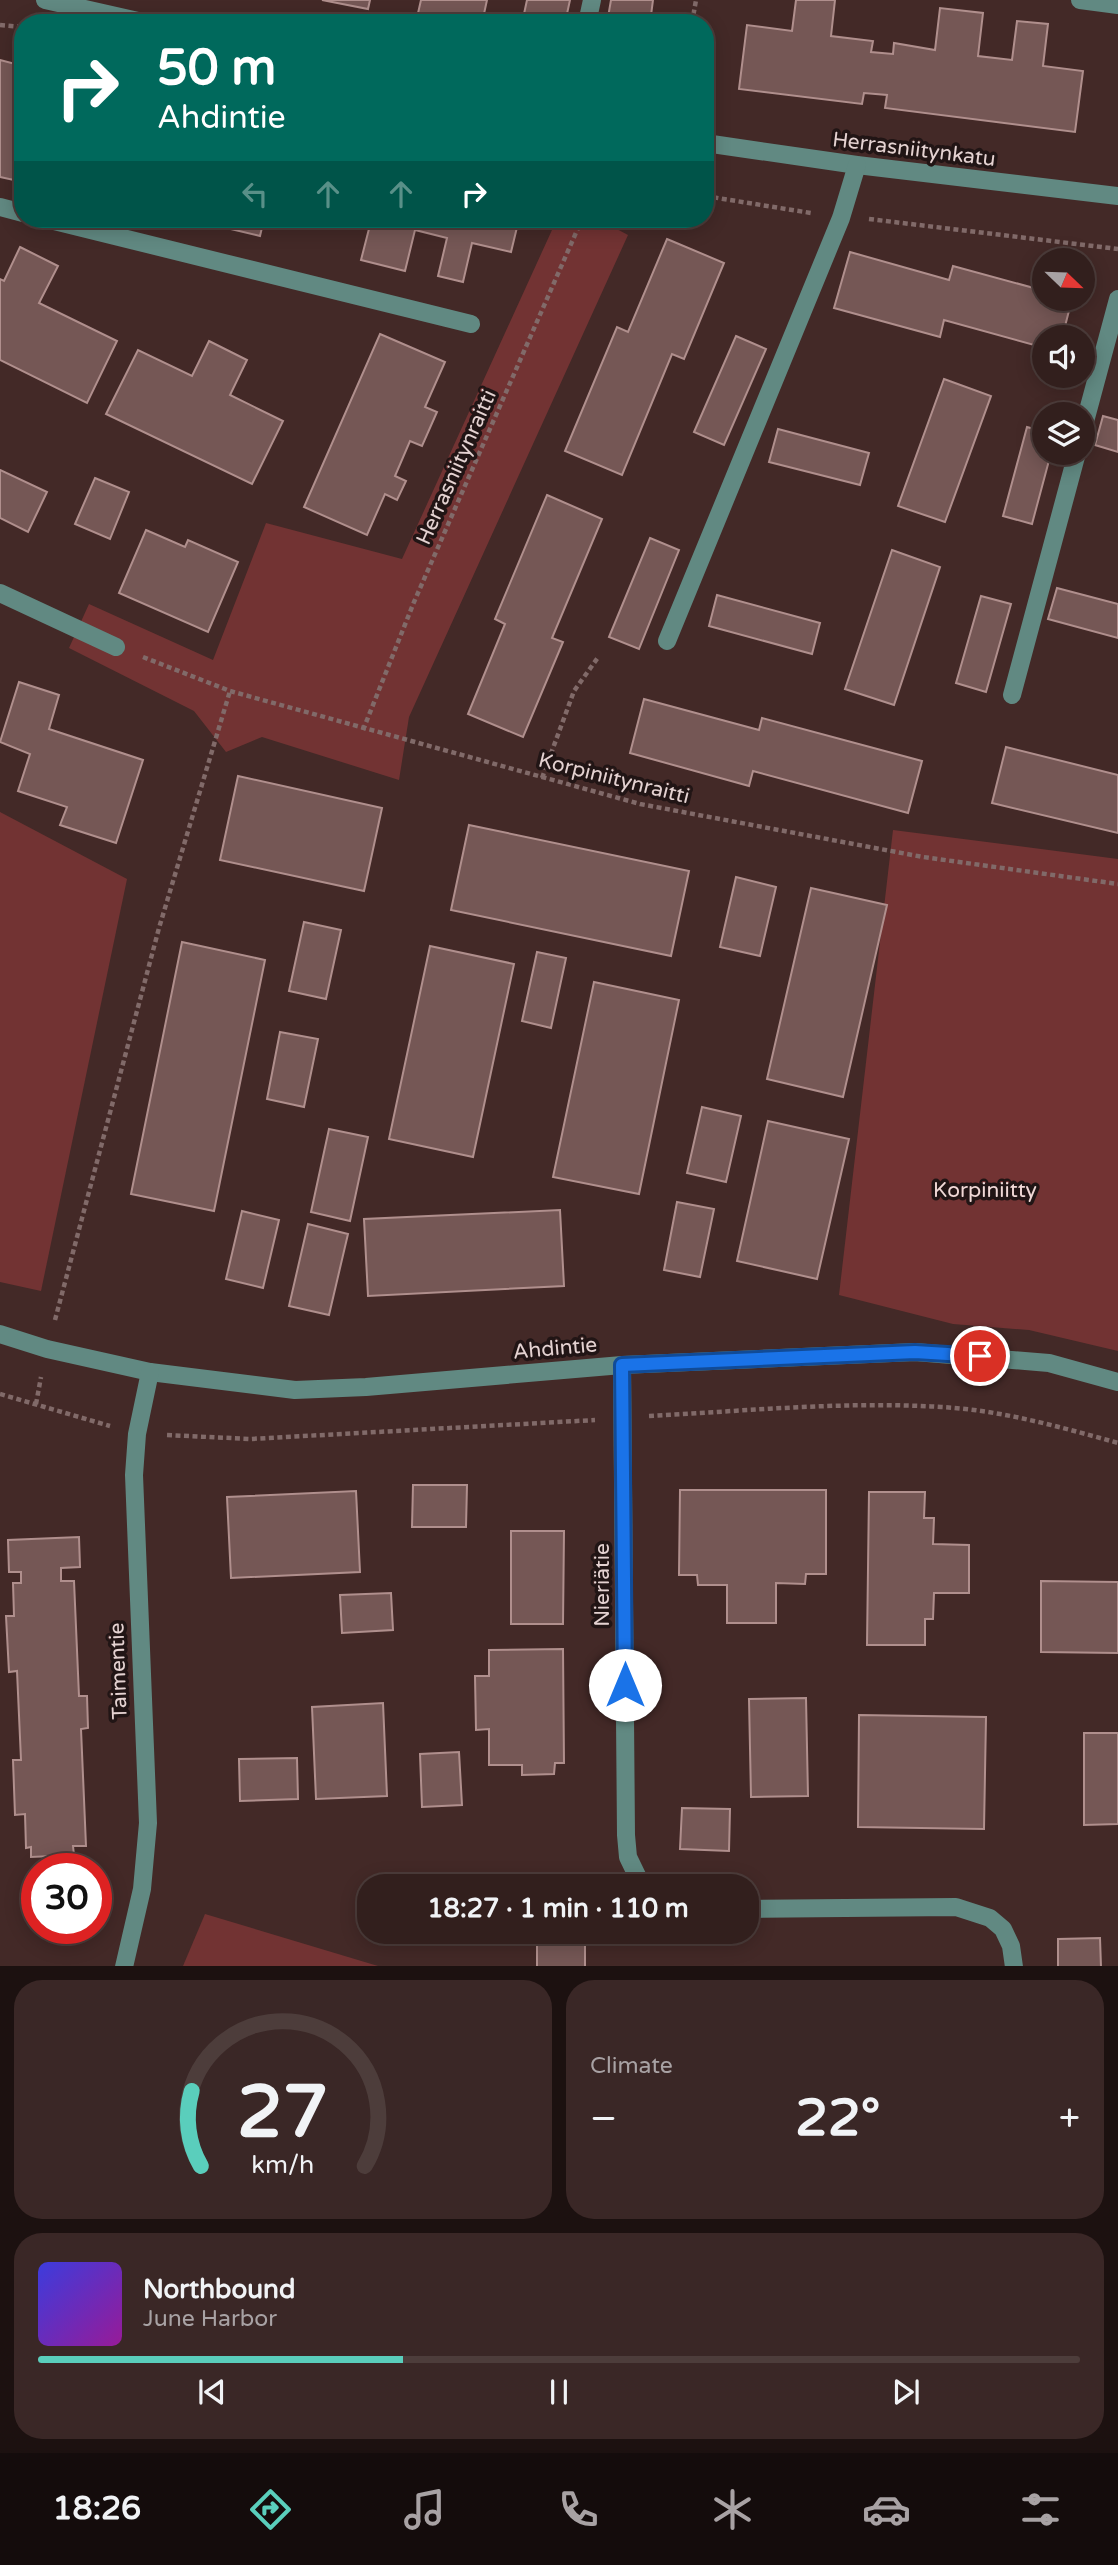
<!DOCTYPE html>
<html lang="en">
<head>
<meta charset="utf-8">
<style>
  :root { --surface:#321f1d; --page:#3a2726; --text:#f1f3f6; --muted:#a8a2a4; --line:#4d3d3b; --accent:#5acebc }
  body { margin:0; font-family:"Varela Round",sans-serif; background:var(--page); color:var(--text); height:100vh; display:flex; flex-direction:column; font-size:26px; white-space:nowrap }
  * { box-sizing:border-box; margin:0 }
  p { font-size:23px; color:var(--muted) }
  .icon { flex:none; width:38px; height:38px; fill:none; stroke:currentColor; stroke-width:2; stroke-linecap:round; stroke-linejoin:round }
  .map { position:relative; height:1966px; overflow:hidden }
  .panel { display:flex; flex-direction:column; gap:14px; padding:14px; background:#1c1110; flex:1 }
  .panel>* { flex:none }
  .top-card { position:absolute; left:14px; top:14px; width:700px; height:214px; border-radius:28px; box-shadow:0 4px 18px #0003,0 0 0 2px var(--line); background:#00695c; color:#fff; overflow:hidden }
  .needle { width:46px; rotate:113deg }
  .buttons { position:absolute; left:1032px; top:248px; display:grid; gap:14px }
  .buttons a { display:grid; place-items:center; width:63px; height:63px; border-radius:50%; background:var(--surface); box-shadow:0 4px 18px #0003,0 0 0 2px var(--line); font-size:35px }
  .speed { position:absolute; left:21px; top:1853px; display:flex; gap:14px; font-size:35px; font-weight:700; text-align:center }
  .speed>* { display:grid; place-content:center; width:91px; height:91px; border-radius:50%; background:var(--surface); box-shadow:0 4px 18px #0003,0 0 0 2px var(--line); line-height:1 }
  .speed .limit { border:10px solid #d22; background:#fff; color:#111 }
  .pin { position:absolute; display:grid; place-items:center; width:60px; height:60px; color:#fff; margin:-30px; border:4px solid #fff; border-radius:50%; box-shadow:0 2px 7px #0007 }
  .me { position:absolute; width:77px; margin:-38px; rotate:0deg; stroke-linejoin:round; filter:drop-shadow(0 0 5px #0008) }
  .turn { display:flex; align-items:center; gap:24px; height:147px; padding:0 28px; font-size:32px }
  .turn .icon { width:91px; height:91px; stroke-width:2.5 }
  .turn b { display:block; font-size:49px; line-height:60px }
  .lanes { display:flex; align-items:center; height:66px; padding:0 28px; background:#0003; justify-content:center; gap:35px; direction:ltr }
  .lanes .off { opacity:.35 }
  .big { font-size:52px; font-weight:700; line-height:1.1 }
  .panel .card { flex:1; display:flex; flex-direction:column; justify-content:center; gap:10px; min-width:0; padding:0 24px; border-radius:28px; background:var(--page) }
  .panel .dial { align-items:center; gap:0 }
  .dial svg { height:182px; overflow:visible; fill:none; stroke:var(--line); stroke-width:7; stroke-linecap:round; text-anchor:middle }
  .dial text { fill:var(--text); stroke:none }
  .song { display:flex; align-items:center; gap:21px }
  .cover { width:84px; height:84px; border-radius:10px; background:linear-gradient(135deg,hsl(240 70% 55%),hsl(300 70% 35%)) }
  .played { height:7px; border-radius:4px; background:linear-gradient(90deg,var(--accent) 35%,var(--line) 35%) }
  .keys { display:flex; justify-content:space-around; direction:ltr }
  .heat { display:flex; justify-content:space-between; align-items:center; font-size:38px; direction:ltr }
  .panel .tiles { flex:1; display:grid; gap:14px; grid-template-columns:1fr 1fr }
  .card:last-child { grid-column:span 2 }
  .trip { position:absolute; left:357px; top:1874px; width:402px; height:70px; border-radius:28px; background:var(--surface); box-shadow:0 4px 18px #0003,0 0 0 2px var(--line); font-weight:700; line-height:70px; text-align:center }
  .menu { display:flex; height:112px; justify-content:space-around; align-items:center; background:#140c0c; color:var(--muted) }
  .menu .icon { width:49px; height:49px }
  .menu .current { color:var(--accent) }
  .menu b { font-size:32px; color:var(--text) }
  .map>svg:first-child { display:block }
  .green { fill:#723333 }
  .building { fill:#755755; stroke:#b08f8d; stroke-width:2 }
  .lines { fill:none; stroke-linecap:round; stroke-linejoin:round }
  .path { stroke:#816a69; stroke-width:4.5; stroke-dasharray:5 3.5; stroke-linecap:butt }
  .minor { stroke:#618982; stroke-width:18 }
  .route-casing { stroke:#114b97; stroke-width:18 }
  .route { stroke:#1a73e8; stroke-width:12 }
  .labels { text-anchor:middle; stroke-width:7; stroke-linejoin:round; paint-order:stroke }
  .street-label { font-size:21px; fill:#e4d2d1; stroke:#211515 }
  .park-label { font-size:21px; fill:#f0d8d6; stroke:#211515 }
</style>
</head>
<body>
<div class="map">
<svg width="1118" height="1967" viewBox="0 0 1118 1967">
  <rect width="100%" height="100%" fill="#432927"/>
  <g class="green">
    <polygon points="557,219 598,219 628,235 409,717 399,780 262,737 226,752 194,711 69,648 89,604 213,660 266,523 402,559"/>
    <polygon points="0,812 127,879 41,1291 0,1282"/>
    <polygon points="893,830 1118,859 1118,1351 1029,1330 953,1324 839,1295"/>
    <polygon points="205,1914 378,1966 183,1966"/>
  </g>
  <g class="building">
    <polygon points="322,0 370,0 368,9"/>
    <polygon points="421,0 487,0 482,23 421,23 416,22"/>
    <polygon points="527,0 570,0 565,23 522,23"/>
    <polygon points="611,0 653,0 650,23 607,23"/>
    <polygon points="796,0 835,0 831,36 873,41 871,52 893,54 894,43 935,50 940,8 983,13 978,56 1012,60 1017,21 1048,24 1043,66 1083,71 1075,132 885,108 887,95 864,93 862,104 739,89 747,25 792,31"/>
    <polygon points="0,60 23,66 23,182 0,177"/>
    <polygon points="220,219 264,219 260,236 218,226"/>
    <polygon points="360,219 519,219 511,252 472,243 463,282 438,276 447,238 415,230 405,271 361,260 371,221"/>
    <polygon points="667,239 724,263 684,359 672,354 622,475 565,451 617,327 628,332"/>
    <polygon points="20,247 58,266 39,303 117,341 87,403 0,360 0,279 4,281"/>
    <polygon points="850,252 949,280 953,266 1045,291 1045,299 1072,299 1062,338 1045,338 1045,348 944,320 940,337 834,308"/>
    <polygon points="380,334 445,362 425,407 437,412 422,446 410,441 395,476 406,481 397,500 385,494 367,535 304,507"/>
    <polygon points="736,336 766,349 724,445 694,432"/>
    <polygon points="209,341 247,360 230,395 283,421 252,484 106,414 138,350 192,376"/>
    <polygon points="944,379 991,396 945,522 898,506"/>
    <polygon points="1103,416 1118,420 1118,452 1095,445"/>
    <polygon points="1027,427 1045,432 1045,453 1051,453 1032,524 1003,516"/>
    <polygon points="778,429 869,453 860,485 769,462"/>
    <polygon points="0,470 47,492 28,532 0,518"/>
    <polygon points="95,478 129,492 110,539 75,524"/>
    <polygon points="547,495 602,519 552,638 563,642 523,737 468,714 505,624 495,619"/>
    <polygon points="146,530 185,547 188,540 238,562 208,632 119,593"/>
    <polygon points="650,538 679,550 639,649 609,637"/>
    <polygon points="892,550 940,567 894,705 845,689"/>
    <polygon points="1057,588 1118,604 1118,638 1048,619"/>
    <polygon points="717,595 820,623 812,654 709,626"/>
    <polygon points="981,596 1011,604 986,692 956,683"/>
    <polygon points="19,682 59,695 49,729 143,760 116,843 60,825 67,807 18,791 30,754 0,742"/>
    <polygon points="644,699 759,730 762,718 922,761 908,813 753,771 749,786 630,753"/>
    <polygon points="1006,747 1118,775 1118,833 992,803"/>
    <polygon points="238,776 382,808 364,891 220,860"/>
    <polygon points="469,825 689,871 671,956 451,910"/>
    <polygon points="736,877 776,887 760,956 720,947"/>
    <polygon points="811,888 887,905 843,1097 767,1079"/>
    <polygon points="304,922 341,930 326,999 289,991"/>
    <polygon points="182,942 265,960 214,1211 131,1194"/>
    <polygon points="430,946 514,964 473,1157 389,1139"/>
    <polygon points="537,952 566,958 551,1028 522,1021"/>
    <polygon points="594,982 679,1000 639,1194 553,1177"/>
    <polygon points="280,1032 318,1039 304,1107 267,1099"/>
    <polygon points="702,1107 741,1116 726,1182 687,1173"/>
    <polygon points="768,1121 849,1139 817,1279 737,1261"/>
    <polygon points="329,1129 368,1137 350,1221 311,1212"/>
    <polygon points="677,1202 714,1209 700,1277 664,1270"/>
    <polygon points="560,1210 564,1286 368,1296 364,1219"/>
    <polygon points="242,1211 279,1220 263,1288 226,1279"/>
    <polygon points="308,1224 348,1234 329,1315 289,1306"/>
    <polygon points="413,1485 467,1485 466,1527 412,1527"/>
    <polygon points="680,1490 826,1490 826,1574 806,1574 805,1584 776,1583 776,1623 727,1623 727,1585 698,1585 697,1575 679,1575"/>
    <polygon points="356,1491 360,1572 231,1578 227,1497"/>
    <polygon points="869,1492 925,1492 924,1518 934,1518 933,1544 969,1545 969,1593 934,1593 933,1619 925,1619 925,1645 867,1645"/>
    <polygon points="511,1531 564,1531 563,1624 511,1624"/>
    <polygon points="79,1537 80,1567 61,1568 61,1581 74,1581 79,1696 87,1696 88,1728 81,1729 86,1846 73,1846 74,1855 31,1857 31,1847 26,1848 25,1814 15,1815 13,1760 21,1760 17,1671 9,1672 6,1616 14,1616 13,1583 21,1583 21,1572 9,1572 8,1540"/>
    <polygon points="1041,1581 1118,1582 1118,1653 1041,1652"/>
    <polygon points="391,1593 393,1630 342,1633 340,1595"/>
    <polygon points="563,1649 564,1763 555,1763 554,1774 522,1775 522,1765 489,1765 489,1729 476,1730 475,1676 489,1676 489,1650"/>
    <polygon points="806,1698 808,1796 751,1797 749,1699"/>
    <polygon points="383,1703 387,1796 316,1799 312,1707"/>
    <polygon points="859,1715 986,1717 984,1829 858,1827"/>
    <polygon points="1084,1733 1118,1733 1118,1824 1084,1825"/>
    <polygon points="459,1752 462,1805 422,1807 420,1754"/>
    <polygon points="297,1758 298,1799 240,1801 239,1759"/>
    <polygon points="682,1808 730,1809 729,1851 680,1849"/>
    <rect x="537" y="1932" width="48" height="35"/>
    <polygon points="1100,1938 1101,1967 1058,1967 1058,1939"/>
  </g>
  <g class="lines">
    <g class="path">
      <polyline points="692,23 696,0"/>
      <polyline points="0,25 23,27"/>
      <polyline points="705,196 811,213"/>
      <polyline points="869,219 1118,249"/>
      <polyline points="143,657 230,691 640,804 923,857 1118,884"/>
      <polyline points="363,730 414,602 582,219"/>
      <polyline points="542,778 574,691 599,656"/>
      <polyline points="55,1320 159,928 230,691"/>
      <polyline points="0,1394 110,1426"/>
      <polyline points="36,1404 41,1377"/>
      <path d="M649 1416C746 1411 844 1401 941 1407 1000 1410 1061 1427 1118 1443"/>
      <polyline points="167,1435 250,1439 595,1420"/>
    </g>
    <g class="minor">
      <polyline points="45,0 147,23"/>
      <polyline points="1080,0 1118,5"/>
      <polyline points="587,23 592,0"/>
      <polyline points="705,143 857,165 1118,196"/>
      <polyline points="0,207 23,213"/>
      <polyline points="46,219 471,324"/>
      <polyline points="1083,429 1118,299"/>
      <polyline points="0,593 116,647"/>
      <polyline points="667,641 841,218 857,165"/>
      <polyline points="1012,695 1077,453"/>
      <polyline points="0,1334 47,1349 150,1372 295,1390 366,1387 622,1365 915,1352 1049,1363 1118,1382"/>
      <polyline points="622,1365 626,1835 628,1857 642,1886"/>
      <polyline points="747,1909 956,1907 990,1918 1003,1929 1011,1946 1014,1967"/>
      <polyline points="124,1967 142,1889 148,1823 134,1475 137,1434 150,1372"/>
    </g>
  </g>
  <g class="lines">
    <g class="route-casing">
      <polyline id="route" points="625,1685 622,1365 915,1352 980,1356"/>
    </g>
    <use href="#route" class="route"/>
  </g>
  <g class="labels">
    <g class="street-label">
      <text transform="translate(914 149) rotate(7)" y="7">Herrasniitynkatu</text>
      <text transform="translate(456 467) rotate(-66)" y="7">Herrasniitynraitti</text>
      <text transform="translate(614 778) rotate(14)" y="7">Korpiniitynraitti</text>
      <text transform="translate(555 1348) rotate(-5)" y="7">Ahdintie</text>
      <text transform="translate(602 1585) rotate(-90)" y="7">Nieriätie</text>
      <text transform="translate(118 1671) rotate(-92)" y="7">Taimentie</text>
    </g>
    <g class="park-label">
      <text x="985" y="1197">Korpiniitty</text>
    </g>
  </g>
</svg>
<div class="buttons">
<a><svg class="needle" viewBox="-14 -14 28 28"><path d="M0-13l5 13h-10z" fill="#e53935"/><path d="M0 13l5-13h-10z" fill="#a8a2a4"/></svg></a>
<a><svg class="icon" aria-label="sound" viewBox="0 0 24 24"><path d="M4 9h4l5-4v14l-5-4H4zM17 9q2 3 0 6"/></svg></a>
<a><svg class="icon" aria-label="layers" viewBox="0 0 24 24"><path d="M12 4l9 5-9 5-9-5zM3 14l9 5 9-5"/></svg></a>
</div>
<div class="speed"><div class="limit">30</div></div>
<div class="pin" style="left:980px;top:1356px;background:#d93025"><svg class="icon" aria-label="arrive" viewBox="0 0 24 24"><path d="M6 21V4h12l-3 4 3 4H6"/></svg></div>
<svg class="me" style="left:625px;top:1685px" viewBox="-20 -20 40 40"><circle r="19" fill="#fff"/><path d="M0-13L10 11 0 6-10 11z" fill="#1a73e8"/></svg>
<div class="trip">18:27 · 1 min · 110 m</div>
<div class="top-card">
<div class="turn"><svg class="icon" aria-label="right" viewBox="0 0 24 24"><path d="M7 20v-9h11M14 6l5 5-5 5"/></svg><div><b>50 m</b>Ahdintie</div></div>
<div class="lanes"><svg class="icon off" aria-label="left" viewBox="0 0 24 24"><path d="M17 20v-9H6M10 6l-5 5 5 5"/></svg><svg class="icon off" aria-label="ahead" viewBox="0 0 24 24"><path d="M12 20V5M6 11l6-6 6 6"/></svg><svg class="icon off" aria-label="ahead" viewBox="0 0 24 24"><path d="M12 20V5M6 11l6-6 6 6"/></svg><svg class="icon" aria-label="right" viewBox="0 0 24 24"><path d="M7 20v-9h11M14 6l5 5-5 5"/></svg></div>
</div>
</div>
<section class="panel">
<div class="tiles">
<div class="card dial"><svg viewBox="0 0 100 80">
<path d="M14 69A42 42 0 1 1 86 69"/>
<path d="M14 69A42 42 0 0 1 10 36" stroke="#5acebc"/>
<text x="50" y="56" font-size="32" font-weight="700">27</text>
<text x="50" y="72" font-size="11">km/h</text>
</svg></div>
<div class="card"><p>Climate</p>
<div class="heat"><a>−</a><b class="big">22°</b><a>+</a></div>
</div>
<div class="card">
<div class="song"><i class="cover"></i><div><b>Northbound</b><p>June Harbor</p></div></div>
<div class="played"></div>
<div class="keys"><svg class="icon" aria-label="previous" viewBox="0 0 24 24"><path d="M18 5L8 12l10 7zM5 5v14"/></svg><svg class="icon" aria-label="pause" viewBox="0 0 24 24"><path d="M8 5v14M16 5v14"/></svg><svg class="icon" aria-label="next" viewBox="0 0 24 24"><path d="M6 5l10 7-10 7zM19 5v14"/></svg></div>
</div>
</div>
</section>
<nav class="menu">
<b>18:26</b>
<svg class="icon current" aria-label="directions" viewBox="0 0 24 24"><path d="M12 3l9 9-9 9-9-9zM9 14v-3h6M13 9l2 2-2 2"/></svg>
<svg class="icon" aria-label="music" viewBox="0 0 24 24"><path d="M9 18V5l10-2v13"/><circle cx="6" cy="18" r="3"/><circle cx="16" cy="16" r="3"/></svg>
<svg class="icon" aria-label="phone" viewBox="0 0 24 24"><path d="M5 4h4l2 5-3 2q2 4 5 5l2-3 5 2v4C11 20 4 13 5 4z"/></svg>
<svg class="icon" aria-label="climate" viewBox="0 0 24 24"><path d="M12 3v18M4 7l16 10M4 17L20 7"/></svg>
<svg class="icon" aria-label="car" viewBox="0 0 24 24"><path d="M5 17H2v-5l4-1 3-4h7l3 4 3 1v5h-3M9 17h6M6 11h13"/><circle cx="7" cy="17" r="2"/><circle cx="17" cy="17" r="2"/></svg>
<svg class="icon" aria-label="filters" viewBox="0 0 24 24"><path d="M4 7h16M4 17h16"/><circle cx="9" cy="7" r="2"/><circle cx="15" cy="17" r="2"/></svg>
</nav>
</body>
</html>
